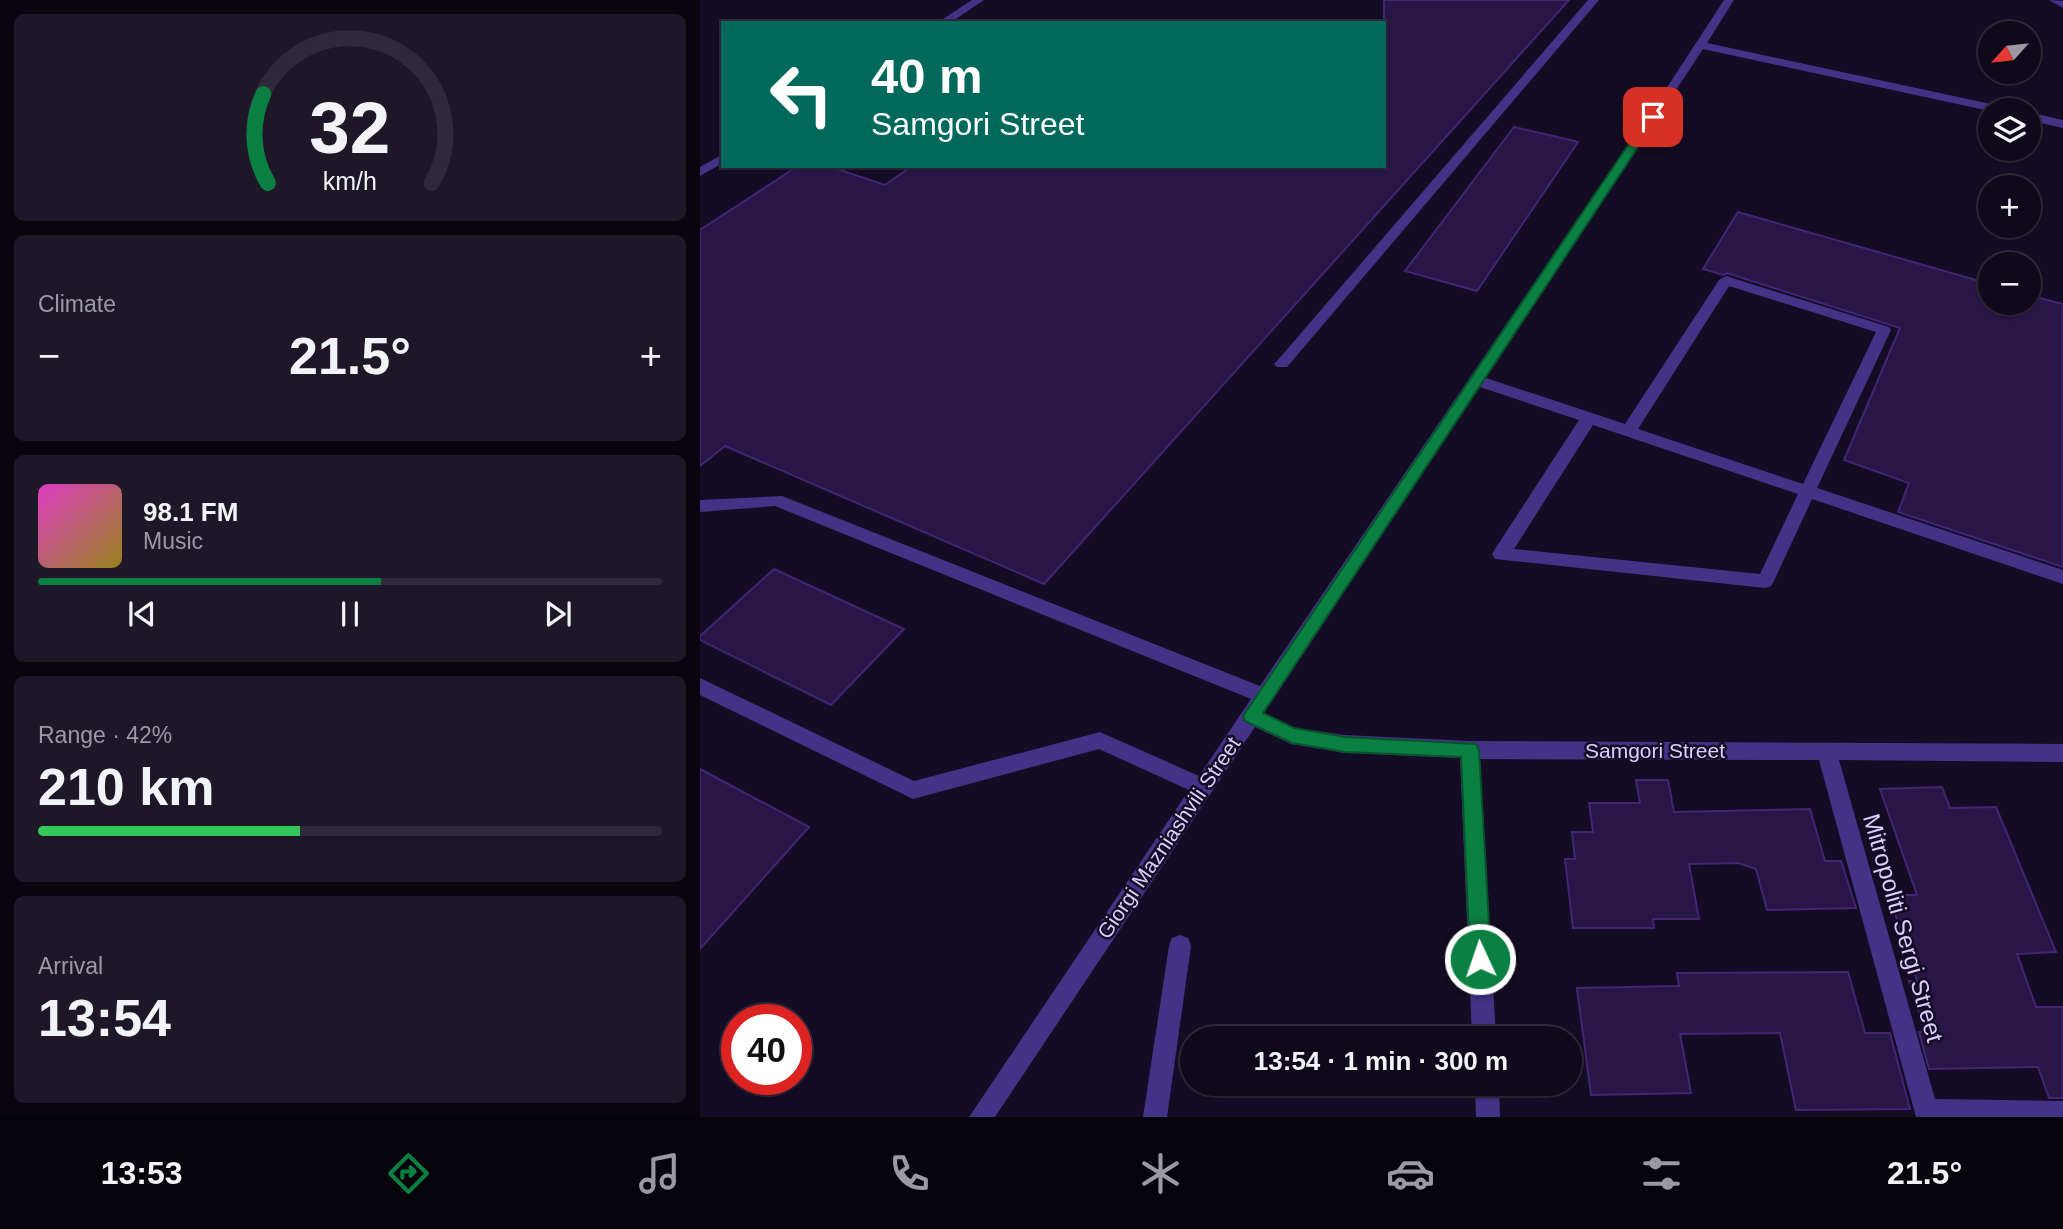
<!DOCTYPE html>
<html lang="en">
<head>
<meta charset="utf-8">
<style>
  :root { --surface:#0f091b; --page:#1d1728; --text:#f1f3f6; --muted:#9b9aa3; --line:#2f2a3a; --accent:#0b8043 }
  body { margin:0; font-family:Arial,sans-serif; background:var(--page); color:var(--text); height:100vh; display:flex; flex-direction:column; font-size:26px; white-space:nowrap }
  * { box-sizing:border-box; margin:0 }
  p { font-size:23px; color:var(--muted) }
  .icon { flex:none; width:38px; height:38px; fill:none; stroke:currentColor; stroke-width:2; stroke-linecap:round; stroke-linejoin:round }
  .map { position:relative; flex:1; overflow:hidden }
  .panel { display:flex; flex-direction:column; gap:14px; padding:14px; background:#08050f; width:700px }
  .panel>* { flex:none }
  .hud { position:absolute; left:21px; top:21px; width:665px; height:147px; border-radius:0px; box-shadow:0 2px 5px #0004,0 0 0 2px var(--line); background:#00695c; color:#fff; overflow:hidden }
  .needle { width:46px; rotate:243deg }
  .tools { position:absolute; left:1278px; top:21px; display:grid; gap:14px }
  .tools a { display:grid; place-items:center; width:63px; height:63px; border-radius:50%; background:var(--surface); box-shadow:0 2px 5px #0004,0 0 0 2px var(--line); font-size:35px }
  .speed { position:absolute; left:21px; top:1004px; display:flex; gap:14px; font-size:35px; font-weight:700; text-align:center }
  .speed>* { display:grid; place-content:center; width:91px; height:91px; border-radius:50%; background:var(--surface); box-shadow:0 2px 5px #0004,0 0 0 2px var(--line); line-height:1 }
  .speed .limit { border:10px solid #d22; background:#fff; color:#111 }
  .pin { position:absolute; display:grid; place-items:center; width:60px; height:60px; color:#fff; margin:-30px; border-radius:14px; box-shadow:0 4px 10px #0006 }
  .me { position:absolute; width:77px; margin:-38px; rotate:357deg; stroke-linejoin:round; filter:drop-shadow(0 0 5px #0008) }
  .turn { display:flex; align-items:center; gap:24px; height:147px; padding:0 35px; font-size:32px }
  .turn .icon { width:91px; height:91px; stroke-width:2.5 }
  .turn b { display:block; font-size:49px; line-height:60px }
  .big { font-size:52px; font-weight:700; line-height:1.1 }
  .panel .tile { flex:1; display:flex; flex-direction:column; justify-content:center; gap:10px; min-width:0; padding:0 24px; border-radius:10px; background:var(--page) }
  .panel .dial { align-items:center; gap:0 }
  .dial svg { height:182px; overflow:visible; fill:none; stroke:var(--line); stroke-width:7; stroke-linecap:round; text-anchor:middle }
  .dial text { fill:var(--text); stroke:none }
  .song { display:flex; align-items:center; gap:21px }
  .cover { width:84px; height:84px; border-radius:10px; background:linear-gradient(135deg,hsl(310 70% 55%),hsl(50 70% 35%)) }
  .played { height:7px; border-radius:4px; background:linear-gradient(90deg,var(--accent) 55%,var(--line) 55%) }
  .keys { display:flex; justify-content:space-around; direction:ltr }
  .heat { display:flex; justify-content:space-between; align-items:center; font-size:38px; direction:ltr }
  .charge { height:10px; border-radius:5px; background:linear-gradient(90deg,#34c759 42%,var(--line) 0) }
  .trip { position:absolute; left:480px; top:1026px; width:402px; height:70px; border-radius:35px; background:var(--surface); box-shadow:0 2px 5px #0004,0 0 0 2px var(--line); font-weight:700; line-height:70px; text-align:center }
  .tab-bar { display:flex; height:112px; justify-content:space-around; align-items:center; background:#06040b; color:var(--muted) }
  .tab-bar .icon { width:49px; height:49px }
  .tab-bar .active { color:var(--accent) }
  .tab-bar b { font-size:32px; color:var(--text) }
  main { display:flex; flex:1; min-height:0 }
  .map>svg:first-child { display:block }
  .building { fill:#281647; stroke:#422675; stroke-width:2 }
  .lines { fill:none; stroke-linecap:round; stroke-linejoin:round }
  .minor { fill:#433387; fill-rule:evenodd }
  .route { fill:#0b8043; stroke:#07532c; stroke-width:2 }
  .labels { text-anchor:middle; stroke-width:5; stroke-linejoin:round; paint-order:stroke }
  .street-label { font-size:21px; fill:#dccfff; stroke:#140c24 }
  .near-street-label { font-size:24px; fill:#dccfff; stroke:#140c24 }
</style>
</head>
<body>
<main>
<section class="panel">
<div class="tile dial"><svg viewBox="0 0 100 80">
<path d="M14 69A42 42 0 1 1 86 69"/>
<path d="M14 69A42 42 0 0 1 12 30" stroke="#0b8043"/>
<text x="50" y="56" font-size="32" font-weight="700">32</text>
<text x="50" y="72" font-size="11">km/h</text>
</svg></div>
<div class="tile"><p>Climate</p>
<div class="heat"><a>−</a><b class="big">21.5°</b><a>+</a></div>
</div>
<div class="tile">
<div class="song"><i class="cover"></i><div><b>98.1 FM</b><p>Music</p></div></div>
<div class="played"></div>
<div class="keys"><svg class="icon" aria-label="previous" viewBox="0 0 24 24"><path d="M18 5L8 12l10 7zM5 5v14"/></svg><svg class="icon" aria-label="pause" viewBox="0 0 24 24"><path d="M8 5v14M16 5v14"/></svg><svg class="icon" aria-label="next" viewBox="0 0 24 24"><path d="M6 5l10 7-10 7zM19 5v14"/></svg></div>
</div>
<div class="tile"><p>Range · 42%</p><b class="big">210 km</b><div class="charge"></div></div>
<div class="tile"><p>Arrival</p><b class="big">13:54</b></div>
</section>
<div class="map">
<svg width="1363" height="1117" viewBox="0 0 1363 1117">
  <rect width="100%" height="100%" fill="#140c24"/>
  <g class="building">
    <polygon points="684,0 869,0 344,584 25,446 0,466 0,230 98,166 128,166 185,185 212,166 684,166"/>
    <polygon points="814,127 878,142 777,291 705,271"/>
    <polygon points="1038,212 1290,284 1290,303 1328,303 1328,295 1363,304 1363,567 1198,512 1209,483 1144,460 1200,328 1027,273 1023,275 1003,269"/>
    <polygon points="74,569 204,629 131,705 0,640 0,636"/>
    <polygon points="0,769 109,827 0,949"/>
    <polygon points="936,780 968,780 974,812 1110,809 1125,861 1141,861 1156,908 1067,910 1056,869 1038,863 989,864 999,919 953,919 954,928 873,928 865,859 875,859 872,832 893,832 889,803 940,803"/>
    <polygon points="1242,787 1250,808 1296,807 1356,952 1317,954 1336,1007 1363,1007 1363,1098 1349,1098 1338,1067 1229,1069 1219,1032 1225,1032 1209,981 1217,981 1189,895 1217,895 1180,789"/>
    <polygon points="1148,972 1165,1033 1190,1033 1210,1109 1096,1110 1080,1033 980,1034 991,1093 891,1095 877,988 979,986 977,973"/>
  </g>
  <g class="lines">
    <g class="minor">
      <polygon points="272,0 284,0 250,23 237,23"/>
      <polygon points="888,0 899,0 587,367 577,367 574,364 577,361"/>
      <path d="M1024 0H1034L1007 43 1300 106 1306 110 1290 111 1003 49 786 378 925 424 1019 280 1026 276 1189 327 1191 330 1117 488 1363 570V584L1112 499 1074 581 1071 586 1065 588 795 559 792 554 795 549 879 420 780 387 564 713 594 728 645 735 770 741 1363 744V762L1139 760 1235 1099 1363 1101V1117H1216L1119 760 780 759 796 1038H772L760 758 645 753 591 744 555 727 295 1117H269L489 790 399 749 213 799 0 695V678L214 781 400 732 499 776 551 699 75 506 0 512V500L82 496 560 686 962 95ZM1029 286 1176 332 1103 484 938 429ZM893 425 1098 494 1060 574 814 549Z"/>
      <polygon points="1349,0 1363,1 1363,8"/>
      <polygon points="1328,112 1363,120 1363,128 1328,120"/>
      <polygon points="23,154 23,163 0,176 0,167"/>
      <polygon points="480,935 488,938 491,946 467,1117 443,1117 469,946 472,938"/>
      <polygon points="775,1083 799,1083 800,1117 776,1117"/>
    </g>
  </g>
  <polygon class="route" points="953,114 958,117 563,713 594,728 645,737 776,744 779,750 791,959 788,966 780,969 773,966 770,959 761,757 645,752 592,743 545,721 543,716 947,117"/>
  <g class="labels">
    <g class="street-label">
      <text x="955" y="758">Samgori Street</text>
      <text transform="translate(469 838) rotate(-56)" y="7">Giorgi Mazniashvili Street</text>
    </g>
    <g class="near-street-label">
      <text transform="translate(1203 928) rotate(74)" y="8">Mitropoliti Sergi Street</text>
    </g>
  </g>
</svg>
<div class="tools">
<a><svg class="needle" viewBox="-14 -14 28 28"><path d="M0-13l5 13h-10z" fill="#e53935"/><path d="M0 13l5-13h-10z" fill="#9b9aa3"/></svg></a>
<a><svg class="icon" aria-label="layers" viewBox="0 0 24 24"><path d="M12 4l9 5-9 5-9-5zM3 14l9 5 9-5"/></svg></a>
<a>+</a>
<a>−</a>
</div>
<div class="speed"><div class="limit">40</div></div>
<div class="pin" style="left:953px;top:117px;background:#d93025"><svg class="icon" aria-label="arrive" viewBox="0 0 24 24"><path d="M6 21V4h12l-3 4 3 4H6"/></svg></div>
<svg class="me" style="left:780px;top:959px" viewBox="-20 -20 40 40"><circle r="17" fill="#0b8043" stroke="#fff" stroke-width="3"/><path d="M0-11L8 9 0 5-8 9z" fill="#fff"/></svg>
<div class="trip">13:54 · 1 min · 300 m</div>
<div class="hud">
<div class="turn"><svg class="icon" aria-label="left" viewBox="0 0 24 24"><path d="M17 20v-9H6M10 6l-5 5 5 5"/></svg><div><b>40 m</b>Samgori Street</div></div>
</div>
</div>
</main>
<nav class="tab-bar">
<b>13:53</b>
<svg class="icon active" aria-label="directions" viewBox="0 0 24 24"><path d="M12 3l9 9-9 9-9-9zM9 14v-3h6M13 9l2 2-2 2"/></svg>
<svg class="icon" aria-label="music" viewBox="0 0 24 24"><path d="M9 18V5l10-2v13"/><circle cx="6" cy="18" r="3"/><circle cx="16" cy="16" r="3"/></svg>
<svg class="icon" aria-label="phone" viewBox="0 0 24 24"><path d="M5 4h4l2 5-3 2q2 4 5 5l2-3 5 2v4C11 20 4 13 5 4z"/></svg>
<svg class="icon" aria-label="climate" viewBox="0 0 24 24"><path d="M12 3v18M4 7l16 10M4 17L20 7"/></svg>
<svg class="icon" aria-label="car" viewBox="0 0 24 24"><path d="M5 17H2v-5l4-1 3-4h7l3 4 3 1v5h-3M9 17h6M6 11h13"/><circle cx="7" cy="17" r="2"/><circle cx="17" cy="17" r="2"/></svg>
<svg class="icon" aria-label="filters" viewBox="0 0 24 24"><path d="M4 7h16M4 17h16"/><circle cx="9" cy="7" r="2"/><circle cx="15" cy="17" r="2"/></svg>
<b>21.5°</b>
</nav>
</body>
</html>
